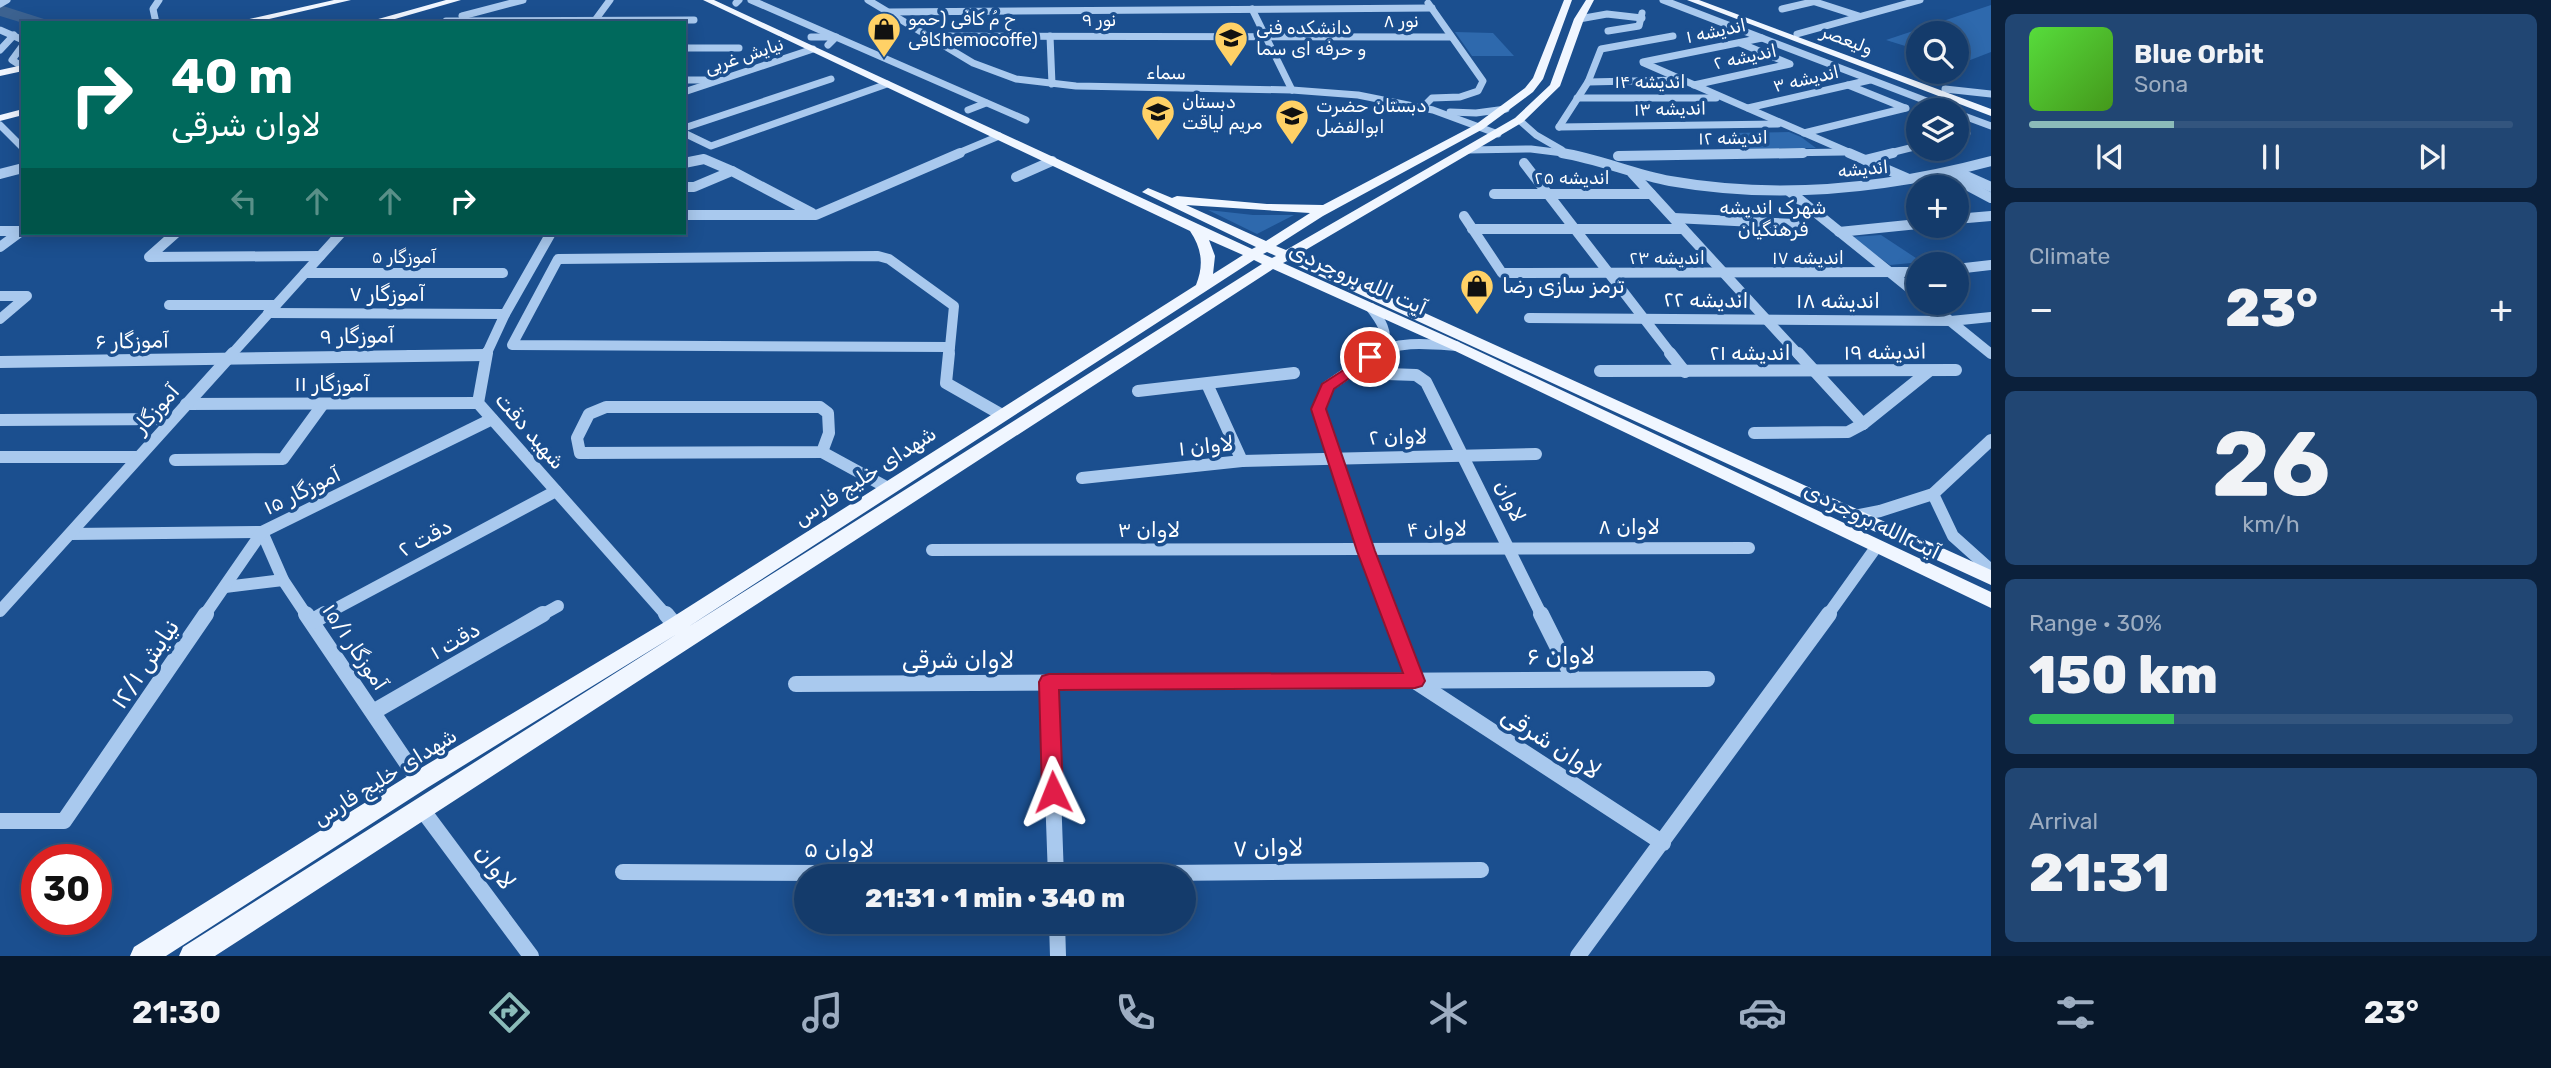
<!DOCTYPE html>
<html lang="en">
<head>
<meta charset="utf-8">
<style>
  :root { --surface:#143b6b; --page:#214673; --text:#f1f3f6; --muted:#9dadc1; --line:#33557e; --accent:#8bbbb9 }
  body { margin:0; font-family:Rubik,"Noto Sans Arabic",sans-serif; background:var(--page); color:var(--text); height:100vh; display:flex; flex-direction:column; font-size:26px; white-space:nowrap }
  * { box-sizing:border-box; margin:0 }
  p { font-size:23px; color:var(--muted) }
  .icon { flex:none; width:38px; height:38px; fill:none; stroke:currentColor; stroke-width:2; stroke-linecap:round; stroke-linejoin:round }
  .map { position:relative; flex:1; overflow:hidden }
  .drawer { display:flex; flex-direction:column; gap:14px; padding:14px; background:#0b203b; width:560px }
  .drawer>* { flex:none }
  .top-card { position:absolute; left:21px; top:21px; width:665px; height:214px; border-radius:0px; box-shadow:0 4px 18px #0003,0 0 0 2px var(--line); background:#00695c; color:#fff; overflow:hidden }
  .buttons { position:absolute; left:1906px; top:21px; display:grid; gap:14px }
  .buttons a { display:grid; place-items:center; width:63px; height:63px; border-radius:50%; background:var(--surface); box-shadow:0 4px 18px #0003,0 0 0 2px var(--line); font-size:35px }
  .speed { position:absolute; left:21px; top:844px; display:flex; gap:14px; font-size:35px; font-weight:700; text-align:center }
  .speed>* { display:grid; place-content:center; width:91px; height:91px; border-radius:50%; background:var(--surface); box-shadow:0 4px 18px #0003,0 0 0 2px var(--line); line-height:1 }
  .speed .limit { border:10px solid #d22; background:#fff; color:#111 }
  .pin { position:absolute; display:grid; place-items:center; width:60px; height:60px; color:#fff; margin:-30px; border:4px solid #fff; border-radius:50%; box-shadow:0 2px 7px #0007 }
  .me { position:absolute; width:77px; margin:-38px; rotate:358deg; stroke-linejoin:round; filter:drop-shadow(0 0 5px #0008) }
  .turn { display:flex; align-items:center; gap:24px; height:147px; padding:0 35px; font-size:32px }
  .turn .icon { width:91px; height:91px; stroke-width:2.5 }
  .turn b { display:block; font-size:49px; line-height:60px }
  .lanes { display:flex; align-items:center; height:66px; padding:0 35px; background:#0003; justify-content:center; gap:35px; direction:ltr }
  .lanes .off { opacity:.35 }
  .big { font-size:52px; font-weight:800; line-height:1.1 }
  .drawer .tile { flex:1; display:flex; flex-direction:column; justify-content:center; gap:10px; min-width:0; padding:0 24px; border-radius:10px; background:var(--page) }
  .drawer .dial { align-items:center; gap:0 }
  .dial b { font-size:91px; line-height:1 }
  .song { display:flex; align-items:center; gap:21px }
  .cover { width:84px; height:84px; border-radius:10px; background:linear-gradient(135deg,hsl(110 70% 55%),hsl(100 70% 35%)) }
  .played { height:7px; border-radius:4px; background:linear-gradient(90deg,var(--accent) 30%,var(--line) 30%) }
  .keys { display:flex; justify-content:space-around; direction:ltr }
  .heat { display:flex; justify-content:space-between; align-items:center; font-size:38px; direction:ltr }
  .charge { height:10px; border-radius:5px; background:linear-gradient(90deg,#34c759 30%,var(--line) 0) }
  .trip { position:absolute; left:794px; top:864px; width:402px; height:70px; border-radius:35px; background:var(--surface); box-shadow:0 4px 18px #0003,0 0 0 2px var(--line); font-weight:800; line-height:70px; text-align:center }
  .tab-bar { display:flex; height:112px; justify-content:space-around; align-items:center; background:#08182b; color:var(--muted) }
  .tab-bar .icon { width:49px; height:49px }
  .tab-bar .active { color:var(--accent) }
  .tab-bar b { font-size:32px; color:var(--text) }
  main { display:flex; flex:1; min-height:0 }
  .map>svg:first-child { display:block }
  .green { fill:#2e69ad }
  .lines { fill:none; stroke-linecap:round; stroke-linejoin:round }
  .river { fill:#3c6290; fill-rule:evenodd }
  .minor-far3 { stroke:#a9c9ee; stroke-width:7 }
  .minor-far2 { stroke:#a9c9ee; stroke-width:10 }
  .minor-far1 { stroke:#a9c9ee; stroke-width:12 }
  .minor { stroke:#a9c9ee; stroke-width:16 }
  .major { fill:#f0f6ff; fill-rule:evenodd }
  .route { fill:#e11d48; stroke:#92132f; stroke-width:2 }
  .labels { text-anchor:middle; stroke-width:7; stroke-linejoin:round; paint-order:stroke }
  .far-poi-label { font-size:18px; fill:#fff; stroke:#1b4f8f; text-anchor:start }
  .far-street-label { font-size:18px; fill:#fff; stroke:#1b4f8f }
  .far-neighbourhood-label { font-size:19px; fill:#fff; stroke:#1b4f8f }
  .street-label { font-size:21px; fill:#fff; stroke:#1b4f8f }
  .poi-label { font-size:21px; fill:#fff; stroke:#1b4f8f; text-anchor:start }
  .near-street-label { font-size:24px; fill:#fff; stroke:#1b4f8f }
</style>
</head>
<body>
<main>
<div class="map">
<svg width="1991" height="956" viewBox="0 0 1991 956">
  <rect width="100%" height="100%" fill="#1b4f8f"/>
  <g class="green">
    <polygon points="1991,5 1991,52 1960,64 1957,63 1956,33 1918,33 1918,50 1886,40"/>
    <polygon points="1455,32 1493,33 1514,56 1472,56"/>
    <polygon points="1789,132 1801,137 1816,148 1749,149 1730,133"/>
    <polygon points="1208,210 1253,215 1294,215 1257,234"/>
    <polygon points="1881,235 1922,262 1890,265 1851,237"/>
  </g>
  <g class="lines">
    <polygon class="river" points="0,5 44,19 46,23 23,23 0,16"/>
    <g class="minor-far3">
      <polyline points="751,0 1026,120"/>
      <polyline points="868,0 973,63 1016,79 1076,86 1292,90 1358,95 1433,110 1498,134"/>
      <polyline points="1663,0 1762,38"/>
      <polyline points="1809,0 1859,16"/>
      <polyline points="736,3 739,0"/>
      <polyline points="0,4 7,0"/>
      <polyline points="1252,9 1292,90"/>
      <polyline points="1782,9 1816,1"/>
      <polyline points="890,12 1432,8"/>
      <polyline points="462,16 523,0"/>
      <polyline points="1579,19 1607,14 1642,18"/>
      <polyline points="446,21 694,20"/>
      <polyline points="156,23 153,9 159,0"/>
      <polyline points="593,23 610,0"/>
      <polyline points="0,30 23,40"/>
      <polyline points="1608,31 1639,26 1642,13"/>
      <polyline points="1797,34 1920,0"/>
      <polyline points="934,36 1451,37"/>
      <polyline points="1050,36 1052,84"/>
      <polyline points="811,37 836,37 828,45"/>
      <polyline points="23,45 12,60 23,67"/>
      <polyline points="684,48 739,48"/>
      <polyline points="0,50 14,35"/>
      <polyline points="1643,62 1762,38 1950,110"/>
      <polyline points="1644,63 1853,154"/>
      <polyline points="684,80 709,80"/>
      <polyline points="1588,82 1679,80"/>
      <polyline points="1694,85 1790,64 1740,43"/>
      <polyline points="1848,85 1905,108"/>
      <polyline points="1945,89 1991,94"/>
      <polyline points="684,92 813,49"/>
      <polyline points="1577,98 1716,98"/>
      <polyline points="1422,108 1432,98 1460,97 1478,91 1483,81 1428,3"/>
      <polyline points="1748,108 1870,80"/>
      <polyline points="968,110 986,103"/>
      <polyline points="1450,112 1476,113 1506,109"/>
      <polyline points="1956,113 1991,126"/>
      <polyline points="1519,120 1536,135 1562,150"/>
      <polyline points="0,125 23,148"/>
      <polyline points="1559,127 1778,124"/>
      <polyline points="1559,127 1588,82 1601,49 1673,36"/>
      <polyline points="684,128 831,79"/>
      <polyline points="684,133 711,146 887,84"/>
      <polyline points="1804,133 1906,108"/>
      <polyline points="1956,136 1967,133"/>
      <polyline points="1468,150 1531,149 1571,154"/>
      <polyline points="956,154 999,136"/>
      <polyline points="1705,154 1844,152"/>
      <polyline points="1886,154 1918,146"/>
    </g>
    <g class="minor-far2">
      <path d="M1562 153C1599 159 1633 174 1670 181 1778 200 1886 189 1991 161"/>
      <polyline points="1849,153 1909,179"/>
      <polyline points="1618,156 1803,153"/>
      <polyline points="1865,160 1893,153"/>
      <polyline points="684,163 704,159 732,171"/>
      <polyline points="1524,163 1672,355"/>
      <polyline points="1632,173 1799,355"/>
      <polyline points="0,174 23,168"/>
      <polyline points="1946,174 1991,198"/>
      <polyline points="1962,174 1991,187"/>
      <polyline points="1016,177 1052,161"/>
      <polyline points="684,187 694,187 732,171 812,213"/>
      <polyline points="1789,191 1918,295"/>
      <polyline points="1494,194 1651,194"/>
      <polyline points="684,215 816,215 960,153"/>
      <polyline points="1464,216 1502,273 1918,272"/>
      <polyline points="1674,218 1795,224"/>
      <polyline points="1956,219 1991,216"/>
      <polyline points="1472,229 1683,229"/>
      <polyline points="0,231 21,231"/>
      <polyline points="1839,232 1918,224"/>
      <polyline points="176,233 149,257 320,256"/>
      <polyline points="0,247 23,230"/>
      <polygon points="878,256 889,259 954,306 950,347 512,345 558,259"/>
      <polyline points="1956,269 1991,265"/>
      <polyline points="305,273 503,273"/>
      <polyline points="0,296 27,296 0,319"/>
      <polyline points="1928,303 1991,354"/>
      <polyline points="169,305 276,305"/>
      <path d="M1371 308C1381 321 1388 331 1384 348"/>
      <polyline points="268,313 505,314"/>
      <polyline points="1529,318 1951,321 1991,317"/>
      <polyline points="231,355 341,233"/>
      <polyline points="409,355 447,355"/>
      <polyline points="486,355 505,314 551,233"/>
      <polyline points="949,355 950,347"/>
      <path d="M1374 355C1396 340 1430 344 1456 346"/>
    </g>
    <g class="minor-far1">
      <polyline points="487,353 478,403 667,616"/>
      <polyline points="949,353 946,383 1002,415"/>
      <polyline points="1377,353 1327,387 1318,409 1391,616"/>
      <polyline points="1670,353 1685,372"/>
      <polyline points="1798,353 1863,424"/>
      <polyline points="0,362 486,355"/>
      <polyline points="1600,371 1956,370"/>
      <polyline points="1387,374 1416,375 1426,382 1542,616"/>
      <polyline points="1207,384 1242,461"/>
      <polyline points="1138,391 1294,373"/>
      <polyline points="186,404 478,403"/>
      <polygon points="606,407 820,407 828,413 829,433 822,452 580,453 577,438 589,414"/>
      <polyline points="0,420 172,419"/>
      <polyline points="1754,433 1848,432 1863,424 1929,371"/>
      <polyline points="822,452 888,488"/>
      <polyline points="0,457 138,457"/>
      <polyline points="175,460 283,459 323,404"/>
      <polyline points="1082,478 1242,461 1536,454"/>
      <polyline points="1933,494 1953,536 1991,570"/>
      <polyline points="1854,516 1880,511 1933,494 1991,440"/>
      <polyline points="262,532 283,580 307,616"/>
      <polyline points="71,534 262,532 492,419"/>
      <polyline points="932,550 1749,548"/>
      <polyline points="225,587 283,580"/>
      <polyline points="0,611 233,353"/>
      <polyline points="204,616 262,532"/>
      <polyline points="322,616 556,491"/>
      <polyline points="540,616 558,606"/>
      <polyline points="1827,616 1877,546"/>
    </g>
    <g class="minor">
      <polyline points="306,614 419,781"/>
      <polyline points="666,614 675,625"/>
      <polyline points="1390,614 1415,681 1663,843"/>
      <polyline points="1541,614 1573,678"/>
      <polyline points="313,621 325,614"/>
      <polyline points="1049,682 1056,877"/>
      <polyline points="796,684 1707,679"/>
      <polyline points="373,712 543,614"/>
      <polyline points="421,808 531,956"/>
      <polyline points="0,821 64,821 206,614"/>
      <polyline points="623,872 1056,874 1481,870"/>
      <polyline points="1057,922 1058,956"/>
      <polyline points="1578,956 1829,614"/>
    </g>
    <g class="major">
      <polygon points="334,0 351,0 252,23 232,23"/>
      <polygon points="446,0 461,0 381,23 364,23"/>
      <path d="M703 0H714L1252 249 1256 247 1142 192 1148 188 1172 198 1177 196 1267 204 1323 205 1475 125 1525 88 1533 78 1564 0H1572L1543 79 1533 92 1483 129 1323 216 1276 246 1286 250 1515 118 1550 85 1574 19 1586 0H1594L1584 19 1560 86 1523 122 1297 255 1991 570V585L1287 261 1283 263 1461 343 1991 592V608L1451 349 1273 269 215 956H179L183 947 677 634 427 788 166 956H130L134 947 411 774 668 620 1196 285C1204 265 1202 249 1190 231ZM1186 205 1310 213 1266 241ZM1209 240 1243 255 1213 274 1215 256ZM1267 252 1276 256 1272 258 1263 254ZM1254 260 1262 264 688 627Z"/>
      <polygon points="1687,0 1699,0 1991,109 1991,116"/>
      <polygon points="23,65 23,71 0,76 0,70"/>
      <polygon points="23,109 23,115 0,121 0,115"/>
    </g>
  </g>
  <polygon class="route" points="1370,353 1375,354 1375,360 1334,389 1326,409 1375,551 1425,681 1422,686 1415,688 1059,690 1063,792 1060,798 1053,801 1045,798 1042,792 1039,682 1042,676 1049,674 1403,673 1357,551 1311,409 1322,384"/>
  <defs>
    <g id="shop-pin" transform="scale(1.75)"><path d="M0 17L-7.5 6A9.5 9.5 0 1 1 7.5 6Z" fill="#ffd166" stroke="#1b4f8f"/><path d="M-5-2.5h2.3a2.7 3.5 0 0 1 5.4 0H5L5.5 6h-11ZM-1.5-2.5h3a1.5 2.3 0 0 0-3 0Z" fill="#111"/></g>
    <g id="university-pin" transform="scale(1.75)"><path d="M0 17L-7.5 6A9.5 9.5 0 1 1 7.5 6Z" fill="#ffd166" stroke="#1b4f8f"/><path d="M0-5L7-2L0 1L-7-2ZM-4 1L0 2.5L4 1V4Q0 6-4 4Z" fill="#111"/></g>
    <g id="school-pin" transform="scale(1.75)"><path d="M0 17L-7.5 6A9.5 9.5 0 1 1 7.5 6Z" fill="#ffd166" stroke="#1b4f8f"/><path d="M0-5L7-2L0 1L-7-2ZM-4 1L0 2.5L4 1V4Q0 6-4 4Z" fill="#111"/></g>
  </defs>
  <g fill-rule="evenodd">
    <use href="#shop-pin" x="884" y="29"/>
    <use href="#university-pin" x="1231" y="38"/>
    <use href="#school-pin" x="1158" y="112"/>
    <use href="#school-pin" x="1292" y="116"/>
    <use href="#shop-pin" x="1477" y="286"/>
  </g>
  <g class="labels">
    <g class="far-poi-label">
      <text x="908" y="25">حِ مُ کافی (حمو<tspan x="908" dy="21">کافیhemocoffe)</tspan></text>
      <text x="1256" y="34">دانشکده فنی<tspan x="1256" dy="21">و حرفه ای سما</tspan></text>
      <text x="1182" y="108">دبستان<tspan x="1182" dy="21">مریم لیاقت</tspan></text>
      <text x="1316" y="112">دبستان حضرت<tspan x="1316" dy="21">ابوالفضل</tspan></text>
    </g>
    <g class="far-street-label">
      <text x="1099" y="26">نور ۹</text>
      <text x="1401" y="27">نور ۸</text>
      <text transform="translate(1716 31) rotate(-12)" y="6">اندیشه ۱</text>
      <text transform="translate(1847 40) rotate(21)" y="6">ولیعصر</text>
      <text transform="translate(744 56) rotate(-18)" y="6">نیایش غربی</text>
      <text transform="translate(1745 57) rotate(-12)" y="6">اندیشه ۲</text>
      <text transform="translate(1166 73) rotate(1)" y="6">سماء</text>
      <text transform="translate(1806 79) rotate(-13)" y="6">اندیشه ۳</text>
      <text x="1650" y="88">اندیشه ۱۴</text>
      <text transform="translate(1670 109) rotate(-1)" y="6">اندیشه ۱۳</text>
      <text transform="translate(1733 138) rotate(-1)" y="6">اندیشه ۱۲</text>
      <text transform="translate(1863 169) rotate(-5)" y="6">اندیشه</text>
      <text x="1572" y="184">اندیشه ۲۵</text>
      <text x="404" y="263">آموزگار ۵</text>
      <text x="1667" y="264">اندیشه ۲۳</text>
      <text x="1808" y="264">اندیشه ۱۷</text>
    </g>
    <g class="far-neighbourhood-label">
      <text x="1773" y="214">شهرک اندیشه<tspan x="1773" dy="22">فرهنگیان</tspan></text>
    </g>
    <g class="street-label">
      <text transform="translate(1358 279) rotate(24)" y="7">آیت الله بروجردی</text>
      <text x="387" y="301">آموزگار ۷</text>
      <text transform="translate(1706 300) rotate(1)" y="7">اندیشه ۲۲</text>
      <text x="1838" y="308">اندیشه ۱۸</text>
      <text transform="translate(357 336) rotate(-1)" y="7">آموزگار ۹</text>
      <text transform="translate(132 341) rotate(-1)" y="7">آموزگار ۶</text>
      <text transform="translate(1885 352) rotate(-1)" y="7">اندیشه ۱۹</text>
      <text x="1750" y="360">اندیشه ۲۱</text>
      <text x="332" y="391">آموزگار ۱۱</text>
      <text transform="translate(156 409) rotate(-48)" y="7">آموزگار</text>
      <text transform="translate(530 431) rotate(49)" y="7">شهید دقت</text>
      <text transform="translate(1398 437) rotate(-1)" y="7">لاوان ۲</text>
      <text transform="translate(1206 446) rotate(-6)" y="7">لاوان ۱</text>
      <text transform="translate(865 476) rotate(-33)" y="7">شهدای خلیج فارس</text>
      <text transform="translate(302 491) rotate(-26)" y="7">آموزگار ۱۵</text>
      <text transform="translate(1510 501) rotate(64)" y="7">لاوان</text>
      <text transform="translate(1872 521) rotate(26)" y="7">آیت الله بروجردی</text>
      <text x="1629" y="534">لاوان ۸</text>
      <text transform="translate(1437 529) rotate(-1)" y="7">لاوان ۴</text>
      <text x="1149" y="537">لاوان ۳</text>
      <text transform="translate(425 538) rotate(-28)" y="7">دقت ۲</text>
      <text transform="translate(455 641) rotate(-30)" y="7">دقت ۱</text>
      <text transform="translate(355 647) rotate(56)" y="7">آموزگار ۱۵/۱</text>
      <text transform="translate(385 777) rotate(-32)" y="7">شهدای خلیج فارس</text>
    </g>
    <g class="poi-label">
      <text x="1502" y="293">ترمز سازی رضا</text>
    </g>
    <g class="near-street-label">
      <text transform="translate(1561 656) rotate(-1)" y="8">لاوان ۶</text>
      <text x="958" y="668">لاوان شرقی</text>
      <text transform="translate(145 664) rotate(-56)" y="8">نیایش ۱۲/۱</text>
      <text transform="translate(1551 743) rotate(33)" y="8">لاوان شرقی</text>
      <text transform="translate(1268 848) rotate(-1)" y="8">لاوان ۷</text>
      <text x="839" y="857">لاوان ۵</text>
      <text transform="translate(495 867) rotate(53)" y="8">لاوان</text>
    </g>
  </g>
</svg>
<div class="buttons">
<a><svg class="icon" aria-label="search" viewBox="0 0 24 24"><circle cx="10" cy="10" r="6"/><path d="M15 15l6 6"/></svg></a>
<a><svg class="icon" aria-label="layers" viewBox="0 0 24 24"><path d="M12 4l9 5-9 5-9-5zM3 14l9 5 9-5"/></svg></a>
<a>+</a>
<a>−</a>
</div>
<div class="speed"><div class="limit">30</div></div>
<div class="pin" style="left:1370px;top:357px;background:#d93025"><svg class="icon" aria-label="arrive" viewBox="0 0 24 24"><path d="M6 21V4h12l-3 4 3 4H6"/></svg></div>
<svg class="me" style="left:1053px;top:792px" viewBox="-20 -20 40 40"><path d="M0-17L14 15 0 8-14 15z" fill="#e11d48" stroke="#fff" stroke-width="4"/></svg>
<div class="trip">21:31 · 1 min · 340 m</div>
<div class="top-card">
<div class="turn"><svg class="icon" aria-label="right" viewBox="0 0 24 24"><path d="M7 20v-9h11M14 6l5 5-5 5"/></svg><div><b>40 m</b>لاوان شرقی</div></div>
<div class="lanes"><svg class="icon off" aria-label="left" viewBox="0 0 24 24"><path d="M17 20v-9H6M10 6l-5 5 5 5"/></svg><svg class="icon off" aria-label="ahead" viewBox="0 0 24 24"><path d="M12 20V5M6 11l6-6 6 6"/></svg><svg class="icon off" aria-label="ahead" viewBox="0 0 24 24"><path d="M12 20V5M6 11l6-6 6 6"/></svg><svg class="icon" aria-label="right" viewBox="0 0 24 24"><path d="M7 20v-9h11M14 6l5 5-5 5"/></svg></div>
</div>
</div>
<section class="drawer">
<div class="tile">
<div class="song"><i class="cover"></i><div><b>Blue Orbit</b><p>Sona</p></div></div>
<div class="played"></div>
<div class="keys"><svg class="icon" aria-label="previous" viewBox="0 0 24 24"><path d="M18 5L8 12l10 7zM5 5v14"/></svg><svg class="icon" aria-label="pause" viewBox="0 0 24 24"><path d="M8 5v14M16 5v14"/></svg><svg class="icon" aria-label="next" viewBox="0 0 24 24"><path d="M6 5l10 7-10 7zM19 5v14"/></svg></div>
</div>
<div class="tile"><p>Climate</p>
<div class="heat"><a>−</a><b class="big">23°</b><a>+</a></div>
</div>
<div class="tile dial"><b>26</b><p>km/h</p></div>
<div class="tile"><p>Range · 30%</p><b class="big">150 km</b><div class="charge"></div></div>
<div class="tile"><p>Arrival</p><b class="big">21:31</b></div>
</section>
</main>
<nav class="tab-bar">
<b>21:30</b>
<svg class="icon active" aria-label="directions" viewBox="0 0 24 24"><path d="M12 3l9 9-9 9-9-9zM9 14v-3h6M13 9l2 2-2 2"/></svg>
<svg class="icon" aria-label="music" viewBox="0 0 24 24"><path d="M9 18V5l10-2v13"/><circle cx="6" cy="18" r="3"/><circle cx="16" cy="16" r="3"/></svg>
<svg class="icon" aria-label="phone" viewBox="0 0 24 24"><path d="M5 4h4l2 5-3 2q2 4 5 5l2-3 5 2v4C11 20 4 13 5 4z"/></svg>
<svg class="icon" aria-label="climate" viewBox="0 0 24 24"><path d="M12 3v18M4 7l16 10M4 17L20 7"/></svg>
<svg class="icon" aria-label="car" viewBox="0 0 24 24"><path d="M5 17H2v-5l4-1 3-4h7l3 4 3 1v5h-3M9 17h6M6 11h13"/><circle cx="7" cy="17" r="2"/><circle cx="17" cy="17" r="2"/></svg>
<svg class="icon" aria-label="filters" viewBox="0 0 24 24"><path d="M4 7h16M4 17h16"/><circle cx="9" cy="7" r="2"/><circle cx="15" cy="17" r="2"/></svg>
<b>23°</b>
</nav>
</body>
</html>
